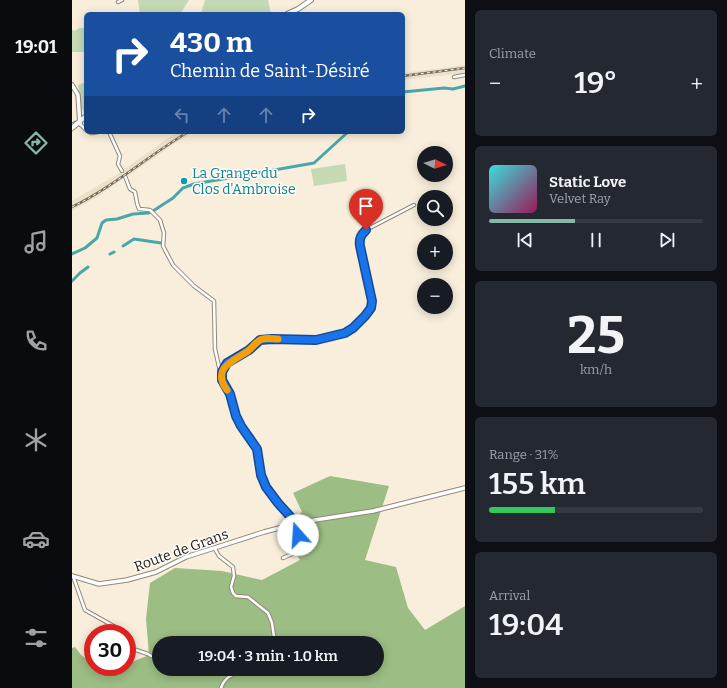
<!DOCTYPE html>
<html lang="en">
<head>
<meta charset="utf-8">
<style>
  :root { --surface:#171b24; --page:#242831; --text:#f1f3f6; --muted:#9ea1a6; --line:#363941; --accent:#86b8a8 }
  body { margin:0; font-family:Bitter,serif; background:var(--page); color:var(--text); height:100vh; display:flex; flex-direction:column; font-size:15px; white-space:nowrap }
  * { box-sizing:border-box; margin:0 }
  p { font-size:13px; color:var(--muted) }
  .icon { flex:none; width:22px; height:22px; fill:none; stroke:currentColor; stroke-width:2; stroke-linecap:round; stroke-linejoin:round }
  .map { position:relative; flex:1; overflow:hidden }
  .sheet { display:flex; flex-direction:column; gap:10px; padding:10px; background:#0d0f14; width:262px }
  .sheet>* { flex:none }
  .hud { position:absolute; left:12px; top:12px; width:321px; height:122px; border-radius:6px; box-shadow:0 2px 10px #0003; background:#1a4fa0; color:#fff; overflow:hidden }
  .needle { width:26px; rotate:95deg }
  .controls { position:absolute; left:345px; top:146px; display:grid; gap:8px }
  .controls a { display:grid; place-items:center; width:36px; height:36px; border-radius:50%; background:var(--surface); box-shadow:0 2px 10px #0003; font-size:20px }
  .speed { position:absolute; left:12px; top:624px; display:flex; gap:8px; font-size:20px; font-weight:700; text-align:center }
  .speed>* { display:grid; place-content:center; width:52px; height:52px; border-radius:50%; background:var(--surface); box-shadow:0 2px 10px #0003; line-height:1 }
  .speed .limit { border:6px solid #d22; background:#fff; color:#111 }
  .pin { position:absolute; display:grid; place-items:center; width:34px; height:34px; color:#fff; margin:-41px -17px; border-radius:50% 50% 50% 0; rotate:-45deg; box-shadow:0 0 4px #0007 }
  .pin .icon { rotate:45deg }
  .me { position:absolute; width:44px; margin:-22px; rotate:341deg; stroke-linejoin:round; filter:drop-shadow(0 0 3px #0008) }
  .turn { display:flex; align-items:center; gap:14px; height:84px; padding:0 20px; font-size:18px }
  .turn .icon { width:52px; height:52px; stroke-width:2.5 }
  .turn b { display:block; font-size:28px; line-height:34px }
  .lanes { display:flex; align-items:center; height:38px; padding:0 20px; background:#0003; justify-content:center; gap:20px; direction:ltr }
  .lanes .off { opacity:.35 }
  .big { font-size:30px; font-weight:600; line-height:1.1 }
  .sheet .widget { flex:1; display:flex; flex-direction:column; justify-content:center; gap:6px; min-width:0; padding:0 14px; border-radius:6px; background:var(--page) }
  .sheet .dial { align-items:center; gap:0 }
  .dial b { font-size:52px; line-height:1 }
  .song { display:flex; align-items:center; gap:12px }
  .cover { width:48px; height:48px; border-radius:6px; background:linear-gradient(135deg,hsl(180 70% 55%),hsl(330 70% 35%)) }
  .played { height:4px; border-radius:2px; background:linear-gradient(90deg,var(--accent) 40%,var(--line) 40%) }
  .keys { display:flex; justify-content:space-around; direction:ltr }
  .heat { display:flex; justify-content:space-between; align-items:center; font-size:22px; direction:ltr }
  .charge { height:6px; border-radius:3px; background:linear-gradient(90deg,#34c759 31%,var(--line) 0) }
  .trip { position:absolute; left:80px; top:636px; width:232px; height:40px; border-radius:20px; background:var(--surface); box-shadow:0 2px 10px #0003; font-weight:600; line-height:40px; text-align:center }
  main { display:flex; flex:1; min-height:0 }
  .tab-bar { display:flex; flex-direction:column; width:72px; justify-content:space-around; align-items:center; background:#090b0e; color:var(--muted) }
  .tab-bar .icon { width:28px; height:28px }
  .tab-bar .selected { color:var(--accent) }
  .tab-bar b { font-size:18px; color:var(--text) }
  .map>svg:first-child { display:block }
  .built { fill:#eee0c7 }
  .green { fill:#c4d9b4 }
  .forest { fill:#9cbd83; fill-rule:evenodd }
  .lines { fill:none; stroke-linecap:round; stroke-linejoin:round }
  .stream { stroke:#3b7b7b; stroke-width:1 }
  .canal { stroke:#49a6a9; stroke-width:3 }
  .street-casing { stroke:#918877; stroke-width:4.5 }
  .secondary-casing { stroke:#918877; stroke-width:5.5 }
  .primary-casing { stroke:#918877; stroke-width:6 }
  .street { stroke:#fff; stroke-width:2.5 }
  .secondary { stroke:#fff; stroke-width:3.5 }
  .primary { stroke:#fff; stroke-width:4 }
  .rail-casing { stroke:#746d62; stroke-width:2.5 }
  .rail { stroke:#fefcf8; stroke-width:1; stroke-dasharray:3; stroke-linecap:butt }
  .route-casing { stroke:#114b97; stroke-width:10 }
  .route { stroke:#1a73e8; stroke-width:7 }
  .slow { stroke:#f59e0b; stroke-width:7 }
  .culture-dot { fill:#0f9aa8; stroke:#fefcf8; stroke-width:1.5 }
  .labels { text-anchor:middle; stroke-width:3; stroke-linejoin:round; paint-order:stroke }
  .culture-label { font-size:14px; fill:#0d838f; stroke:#fefcf8; text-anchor:start }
  .street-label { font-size:14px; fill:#1b1711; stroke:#fefcf8 }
</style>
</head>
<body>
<main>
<nav class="tab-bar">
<b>19:01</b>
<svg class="icon selected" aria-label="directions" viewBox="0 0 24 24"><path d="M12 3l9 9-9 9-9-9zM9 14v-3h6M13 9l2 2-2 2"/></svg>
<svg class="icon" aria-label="music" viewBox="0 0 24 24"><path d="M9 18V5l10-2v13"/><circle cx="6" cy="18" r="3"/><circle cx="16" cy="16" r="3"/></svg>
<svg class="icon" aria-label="phone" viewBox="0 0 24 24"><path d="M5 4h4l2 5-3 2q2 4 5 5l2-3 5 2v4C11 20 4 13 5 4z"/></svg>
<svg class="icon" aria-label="climate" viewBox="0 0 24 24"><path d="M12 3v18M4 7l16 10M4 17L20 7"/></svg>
<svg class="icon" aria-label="car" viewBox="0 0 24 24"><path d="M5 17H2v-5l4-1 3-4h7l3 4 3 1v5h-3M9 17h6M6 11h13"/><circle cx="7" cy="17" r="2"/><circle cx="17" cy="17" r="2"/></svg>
<svg class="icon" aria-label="filters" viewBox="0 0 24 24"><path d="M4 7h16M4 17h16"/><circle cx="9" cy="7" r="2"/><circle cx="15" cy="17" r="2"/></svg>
</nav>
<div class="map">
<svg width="393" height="688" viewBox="0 0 393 688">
  <rect width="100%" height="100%" fill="#f8eedb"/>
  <g class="built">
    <polygon points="393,65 393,73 331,80 331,73"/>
    <polygon points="105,132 121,132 102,144 56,176 51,170"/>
    <polygon points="49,172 52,178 25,197 0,211 0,201"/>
  </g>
  <g class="green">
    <polygon points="66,0 117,0 108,14 68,14"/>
    <polygon points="133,0 196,0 199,14 129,14"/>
    <polygon points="7,28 14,28 14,52 0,52 0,30 3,31"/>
    <polygon points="14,82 14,112 12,112 9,107 6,85"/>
    <polygon points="273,164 275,181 242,186 239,169"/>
  </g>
  <path class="forest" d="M258 476 317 486 293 560 324 567 336 608 353 630 393 606V688H0V648L3 647 9 655 21 663V667H28L35 671 46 667H55V664L77 655 74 619 78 583 103 568 150 571 190 580 228 560 209 530 230 512 221 493ZM87 643H305V669H87Z"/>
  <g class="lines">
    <polyline class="stream" points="0,123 3,121"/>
    <g class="canal">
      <polyline points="331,92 372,88 381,89 393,86"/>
      <polyline points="81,211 101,198 111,188 122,184 242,163 276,132"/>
      <polyline points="51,246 62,239 89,243"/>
      <polyline points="0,254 13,248 25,238 30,223 34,220 45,219 61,214 77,213"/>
      <polyline points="38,254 42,252"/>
      <polyline points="0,281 8,273 16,267"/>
    </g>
    <g class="street-casing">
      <g id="street">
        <polyline points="46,2 50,0"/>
        <polyline points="382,77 393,75"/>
        <polyline points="8,124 14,130"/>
        <polyline points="17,132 20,133 26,132"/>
        <polyline points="37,132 48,156 46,164 50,171"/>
        <polyline points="53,176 58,189 63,192 65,203 67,209 78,210 88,220 92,233 91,246 101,265 122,286 142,301 143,349 150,380 158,394 164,416 169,426 185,449 189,475 195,487 205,503 225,523 227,547 220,554 211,558"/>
        <path d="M150 375C153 362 160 361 170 354 177 350 184 341 192 339 224 333 262 350 288 322 294 315 299 310 300 301L288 246C287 238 289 235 294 230L342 205"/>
        <polyline points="143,549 147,556 161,567 162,576 159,587 161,593 164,596 176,597 196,613 200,623 202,637 202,643"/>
        <polyline points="1,576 13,610 45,628 48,633"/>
        <polyline points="55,647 76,654 79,656"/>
        <path d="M149 688C154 674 164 674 176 669"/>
      </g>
    </g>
    <g class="secondary-casing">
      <g id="secondary">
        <polyline points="0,85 6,95 8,124"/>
        <polyline points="0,576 27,584 55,580 84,572 114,557 192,532 230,522 301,511 393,488"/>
      </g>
    </g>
    <g class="primary-casing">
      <g id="primary">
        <polyline points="215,14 226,9 239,0"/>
        <polyline points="0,128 14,116"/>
      </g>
    </g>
    <use href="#street" class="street"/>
    <use href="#secondary" class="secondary"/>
    <use href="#primary" class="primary"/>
    <g class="rail-casing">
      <g id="rail">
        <polyline points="331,76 393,68"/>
        <path d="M0 207C41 187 76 156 116 132"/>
      </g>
    </g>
    <use href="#rail" class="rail"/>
  </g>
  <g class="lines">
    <g class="route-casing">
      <path id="route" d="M226 535 225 524 206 503 194 487 189 475 185 449 169 426 164 416 158 394 150 380V372L155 363 177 350 188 340 200 339 244 340 273 333 281 328 293 316 299 308 300 301 288 246C287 238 289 235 294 230"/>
    </g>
    <use href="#route" class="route"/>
    <path class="slow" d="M155 390C139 368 161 361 176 351 180 348 183 343 188 340 193 337 201 339 206 339"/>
  </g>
  <circle class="culture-dot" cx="112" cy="181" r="4"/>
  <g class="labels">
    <g class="culture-label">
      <text x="120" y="178">La Grange du<tspan x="120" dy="16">Clos d'Ambroise</tspan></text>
    </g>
    <g class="street-label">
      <text transform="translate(109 550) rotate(-20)" y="5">Route de Grans</text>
    </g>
  </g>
</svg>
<div class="controls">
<a><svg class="needle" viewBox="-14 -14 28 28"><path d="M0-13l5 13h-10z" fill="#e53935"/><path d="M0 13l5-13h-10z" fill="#9ea1a6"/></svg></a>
<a><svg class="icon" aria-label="search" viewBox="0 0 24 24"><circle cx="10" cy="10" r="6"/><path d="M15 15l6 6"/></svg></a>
<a>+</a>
<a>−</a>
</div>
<div class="speed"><div class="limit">30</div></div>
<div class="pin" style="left:294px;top:230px;background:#d93025"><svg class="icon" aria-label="arrive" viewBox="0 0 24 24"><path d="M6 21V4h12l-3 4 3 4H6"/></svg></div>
<svg class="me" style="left:226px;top:535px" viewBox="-20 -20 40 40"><circle r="19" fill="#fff"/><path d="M0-13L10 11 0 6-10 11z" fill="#1a73e8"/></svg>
<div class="trip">19:04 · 3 min · 1.0 km</div>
<div class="hud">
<div class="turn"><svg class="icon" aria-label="right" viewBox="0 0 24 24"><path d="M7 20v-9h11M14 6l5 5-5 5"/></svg><div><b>430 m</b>Chemin de Saint-Désiré</div></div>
<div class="lanes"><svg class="icon off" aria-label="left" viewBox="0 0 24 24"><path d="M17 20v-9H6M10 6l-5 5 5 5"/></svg><svg class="icon off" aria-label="ahead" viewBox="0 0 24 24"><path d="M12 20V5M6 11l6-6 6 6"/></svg><svg class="icon off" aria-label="ahead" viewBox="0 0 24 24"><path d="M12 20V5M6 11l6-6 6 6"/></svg><svg class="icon" aria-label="right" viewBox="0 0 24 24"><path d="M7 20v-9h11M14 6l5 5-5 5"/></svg></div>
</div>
</div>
<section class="sheet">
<div class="widget"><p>Climate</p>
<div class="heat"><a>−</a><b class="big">19°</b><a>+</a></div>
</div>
<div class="widget">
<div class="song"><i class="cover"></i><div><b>Static Love</b><p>Velvet Ray</p></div></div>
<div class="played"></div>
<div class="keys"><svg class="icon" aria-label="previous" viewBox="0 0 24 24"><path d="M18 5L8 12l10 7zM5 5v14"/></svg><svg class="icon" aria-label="pause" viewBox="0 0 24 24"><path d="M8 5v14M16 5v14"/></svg><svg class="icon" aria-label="next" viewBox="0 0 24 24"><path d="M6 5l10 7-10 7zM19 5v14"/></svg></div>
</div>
<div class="widget dial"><b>25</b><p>km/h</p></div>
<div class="widget"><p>Range · 31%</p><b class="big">155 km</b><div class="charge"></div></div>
<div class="widget"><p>Arrival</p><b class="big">19:04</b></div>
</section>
</main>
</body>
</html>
